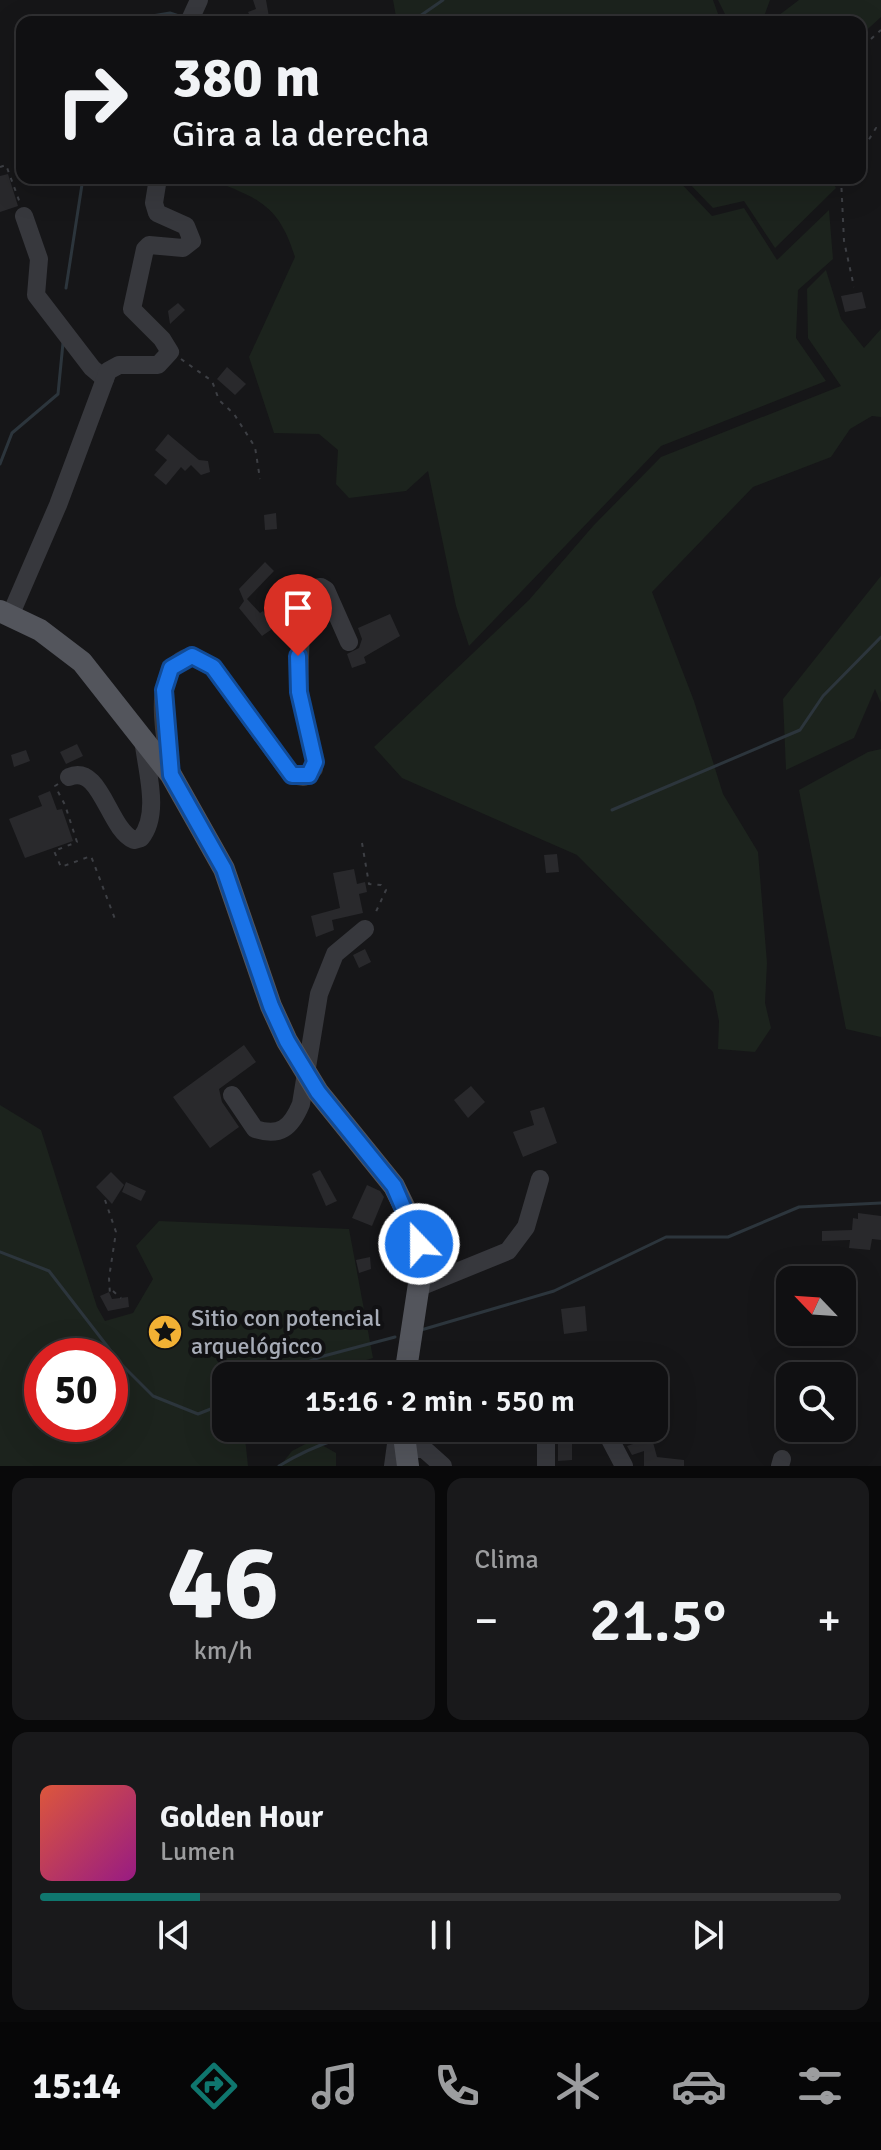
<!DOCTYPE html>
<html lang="es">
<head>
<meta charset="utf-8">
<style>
  :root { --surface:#101012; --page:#19191b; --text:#f1f3f6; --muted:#9c9d9f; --line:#303032; --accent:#0f766e }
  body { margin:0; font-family:Signika,sans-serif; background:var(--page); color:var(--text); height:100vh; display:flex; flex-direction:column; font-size:30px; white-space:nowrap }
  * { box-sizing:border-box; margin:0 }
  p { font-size:26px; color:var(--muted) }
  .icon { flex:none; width:44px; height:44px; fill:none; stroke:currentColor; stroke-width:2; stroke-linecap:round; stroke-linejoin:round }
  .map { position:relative; height:1466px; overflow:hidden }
  .details { display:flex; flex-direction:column; gap:12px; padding:12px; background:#09090a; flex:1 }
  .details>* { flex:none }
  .hud { position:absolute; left:16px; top:16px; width:850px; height:168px; border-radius:16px; box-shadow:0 8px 32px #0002,0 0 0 2px var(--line); background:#101012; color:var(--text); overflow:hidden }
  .needle { width:52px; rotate:295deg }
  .fabs { position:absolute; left:776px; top:1266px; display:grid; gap:16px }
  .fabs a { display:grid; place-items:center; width:80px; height:80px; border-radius:16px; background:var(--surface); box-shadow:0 8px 32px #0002,0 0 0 2px var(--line); font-size:40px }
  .speed { position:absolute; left:24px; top:1338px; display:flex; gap:16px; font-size:40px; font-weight:700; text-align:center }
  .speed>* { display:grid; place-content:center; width:104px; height:104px; border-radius:50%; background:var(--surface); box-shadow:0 8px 32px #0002,0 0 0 2px var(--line); line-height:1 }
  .speed .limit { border:12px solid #d22; background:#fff; color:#111 }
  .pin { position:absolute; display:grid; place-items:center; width:68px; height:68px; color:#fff; margin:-82px -34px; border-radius:50% 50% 50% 0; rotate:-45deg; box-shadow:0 0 8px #0007 }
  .pin .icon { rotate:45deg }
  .me { position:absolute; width:88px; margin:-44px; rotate:338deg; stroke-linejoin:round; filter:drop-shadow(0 0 6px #0008) }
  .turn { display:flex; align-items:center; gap:28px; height:168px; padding:0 24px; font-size:36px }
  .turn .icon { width:104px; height:104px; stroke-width:2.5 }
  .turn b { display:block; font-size:56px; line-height:68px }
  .big { font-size:60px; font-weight:600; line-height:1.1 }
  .details .widget { flex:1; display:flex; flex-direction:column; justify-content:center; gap:12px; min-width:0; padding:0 28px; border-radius:16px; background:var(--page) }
  .details .dial { align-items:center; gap:0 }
  .dial b { font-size:104px; line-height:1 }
  .song { display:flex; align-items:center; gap:24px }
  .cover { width:96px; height:96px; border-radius:12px; background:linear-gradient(135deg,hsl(10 70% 55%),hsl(310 70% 35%)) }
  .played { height:8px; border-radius:4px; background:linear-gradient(90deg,var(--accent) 20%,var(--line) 20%) }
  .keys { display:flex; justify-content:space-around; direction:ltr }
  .heat { display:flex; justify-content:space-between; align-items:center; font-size:44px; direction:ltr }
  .details .tiles { flex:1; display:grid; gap:12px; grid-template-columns:1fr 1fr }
  .widget:last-child { grid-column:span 2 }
  .trip { position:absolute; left:212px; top:1362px; width:456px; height:80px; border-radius:16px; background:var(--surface); box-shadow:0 8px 32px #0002,0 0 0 2px var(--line); font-weight:600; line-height:80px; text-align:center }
  .dock { display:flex; height:128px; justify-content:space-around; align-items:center; background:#060607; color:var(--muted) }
  .dock .icon { width:56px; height:56px }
  .dock .selected { color:var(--accent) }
  .dock b { font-size:36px; color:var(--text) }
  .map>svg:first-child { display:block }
  .green { fill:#1c231d; fill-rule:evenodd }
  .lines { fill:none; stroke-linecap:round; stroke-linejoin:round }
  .stream { stroke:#2c353c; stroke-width:3 }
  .building { fill:#29292c }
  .path { stroke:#3d3f44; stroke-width:2; stroke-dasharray:4 6; stroke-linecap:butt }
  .minor { stroke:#37383d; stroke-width:18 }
  .major { stroke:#53555c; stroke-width:22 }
  .route-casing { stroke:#114b97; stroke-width:20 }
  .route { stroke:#1a73e8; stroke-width:14 }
  .labels { text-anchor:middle; stroke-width:8; stroke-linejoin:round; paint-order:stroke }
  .poi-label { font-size:24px; fill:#a8adb8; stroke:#111113; text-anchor:start }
</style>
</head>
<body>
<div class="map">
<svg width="881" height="1466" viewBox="0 0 881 1466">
  <rect width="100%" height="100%" fill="#161618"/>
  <g class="green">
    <polygon points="393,0 713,0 721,22 397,22"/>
    <polygon points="718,0 770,0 762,22 729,22"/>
    <polygon points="799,0 881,0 881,17 860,36 860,22 770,22"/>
    <path d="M207 178H676L712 216 744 208 777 260 829 210 833 259 798 290 796 338 826 381 661 446 469 646 456 606 428 471 406 491 349 498 336 484 338 450 319 434 274 433 249 357 295 257C278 202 256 198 207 178Z"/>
    <polygon points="684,178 830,178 836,188 775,248 744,201 713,208"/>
    <polygon points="826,270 841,319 864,348 881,329 881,417 872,416 850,429 831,457 753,487 652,592 694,701 723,794 758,852 767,963 765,1003 771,1028 755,1052 718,1049 719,1021 713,992 577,855 402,778 374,747 529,600 594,525 661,457 841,386 808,338 807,289"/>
    <polygon points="881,576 881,703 875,689 854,738 786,770 783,699"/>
    <polygon points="881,749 881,1037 846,1029 799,790 868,752"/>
    <path d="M0 1105 41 1130 97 1307 105 1321 133 1313 153 1279 136 1246 159 1221 349 1229 373 1358 313 1376H226V1428H244L248 1466H0ZM42 1356H110V1424H42Z"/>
    <polygon points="313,1440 336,1453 336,1466 280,1466 292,1451"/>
  </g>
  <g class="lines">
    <g class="stream">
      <polyline points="137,22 140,18 170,13 182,17"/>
      <polyline points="314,22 420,16 443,0"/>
      <polyline points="66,288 83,178"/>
      <polyline points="0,464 12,433 58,394 63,343"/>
      <polyline points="612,810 800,730 823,696 881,637"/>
      <polyline points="0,1252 49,1271 121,1364 153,1396 198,1414 226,1403"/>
      <polyline points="421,1330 554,1291 666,1237 728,1237 799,1207 881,1203"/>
      <polyline points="274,1376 320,1357 395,1337"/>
      <polyline points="479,1428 528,1436 537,1442"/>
      <polyline points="556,1437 572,1428"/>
      <path d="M279 1466C313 1445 355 1430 394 1429"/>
    </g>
  </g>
  <g class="building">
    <polygon points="253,0 266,0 269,17 253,22 248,12 256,9"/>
    <polygon points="8,174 18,206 0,212 0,176"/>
    <polygon points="862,292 866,308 845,312 841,296"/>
    <polygon points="178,303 185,310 170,324 168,311"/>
    <polygon points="227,367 246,384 235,395 217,379"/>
    <polygon points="168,434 199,460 208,461 210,472 201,475 191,465 185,471 181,467 166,485 154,475 167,460 155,450"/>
    <polygon points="276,513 277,529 265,530 264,515"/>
    <polygon points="265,562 274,571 247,599 260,613 263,611 275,627 262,636 239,608 244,601 239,589"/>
    <polygon points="390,614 400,636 364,657 366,663 352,668 347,654 359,648 362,639 358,628"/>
    <polygon points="77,744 83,756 66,764 60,752"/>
    <polygon points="26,750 30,761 14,767 11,755"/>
    <polygon points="50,791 57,810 62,809 73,841 25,858 9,819 42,806 38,796"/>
    <polygon points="557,854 559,872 546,873 544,855"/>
    <polygon points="354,869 357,884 365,882 367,892 359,894 363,913 332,920 334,930 316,937 311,916 340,908 333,873"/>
    <polygon points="365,949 371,962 359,968 353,955"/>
    <polygon points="244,1045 256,1062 219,1089 222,1102 239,1127 210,1148 173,1097"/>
    <polygon points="471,1086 485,1102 468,1118 454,1100"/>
    <polygon points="544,1107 557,1143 523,1157 513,1132 534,1125 530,1111"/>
    <polygon points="320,1170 337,1201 326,1206 312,1174"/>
    <polygon points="111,1172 124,1185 112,1204 96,1187"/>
    <polygon points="126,1182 146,1191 141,1201 122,1192"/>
    <polygon points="367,1185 380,1191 384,1197 372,1226 352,1218"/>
    <polygon points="858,1213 881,1216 881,1240 872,1239 870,1250 849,1248 850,1240 822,1241 822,1231 852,1230 853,1218 858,1219"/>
    <polygon points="370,1257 371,1269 359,1273 356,1260"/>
    <polygon points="109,1292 112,1299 128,1297 129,1307 108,1311 100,1296"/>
    <polygon points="585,1306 587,1331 564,1334 561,1309"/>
    <polygon points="651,1435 657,1457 684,1460 684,1466 644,1466 644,1451 632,1455 627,1446 636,1443 635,1440"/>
    <polygon points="572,1441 572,1460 558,1461 558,1444"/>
  </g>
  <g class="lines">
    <g class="path">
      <polyline points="871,39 881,30"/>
      <polyline points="860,141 868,141 876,128 881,130"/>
      <polyline points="0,167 6,165 20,203"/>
      <polyline points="841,178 844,241 854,287"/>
      <polyline points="181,359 212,381 219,400 234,414 255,447 260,479"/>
      <polyline points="58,784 55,786 65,805 77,842 54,851 61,867 91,856 115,919"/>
      <polyline points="362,843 369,884 381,885 386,890 374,916"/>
      <polyline points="105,1200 116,1232 109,1278 110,1295"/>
      <polyline points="113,1291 121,1298"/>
      <polyline points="352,1376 388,1363"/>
      <polyline points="290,1428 310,1436 333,1428"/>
    </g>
    <g class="minor">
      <polyline points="189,22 199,0"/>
      <polyline points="24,216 39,259 36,295 92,368 105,379"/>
      <polyline points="10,616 58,505 108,371 119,365 158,365 170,352 162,339 132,309 145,249 149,245 183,248 192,241 186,226 157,213 154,203 158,178"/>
      <path d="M171 775C167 742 146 667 192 656L213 667 285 767 292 775 304 777 314 769 315 762 299 692 302 590 321 587 326 590 349 642"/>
      <path d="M69 777C101 763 108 829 134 840L141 838C161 813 146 769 143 738"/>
      <path d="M232 1095 255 1129C280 1137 291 1128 301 1104L319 994 335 954 365 929"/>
      <polyline points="420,1287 508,1251 526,1227 540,1179"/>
      <polyline points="604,1428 624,1466"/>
      <polyline points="393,1466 396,1444 404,1441 412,1449 424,1449 443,1466"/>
      <polyline points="546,1466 546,1434 552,1428"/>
      <polyline points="780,1466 782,1459"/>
    </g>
    <g class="major">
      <polyline points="0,611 40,630 82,662 171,775 224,869 271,1006 287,1041 318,1092 394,1186 414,1227 422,1264 405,1376"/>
      <polyline points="403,1428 408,1466"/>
    </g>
  </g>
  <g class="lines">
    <g class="route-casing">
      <polyline id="route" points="298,656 299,692 315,762 309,775 292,775 213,667 192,656 171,668 164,690 171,775 224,869 271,1006 287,1041 318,1092 394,1186 419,1244"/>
    </g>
    <use href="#route" class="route"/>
  </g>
  <defs>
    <g id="sight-disc" transform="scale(1.8)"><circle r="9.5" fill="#f2b134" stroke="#111113"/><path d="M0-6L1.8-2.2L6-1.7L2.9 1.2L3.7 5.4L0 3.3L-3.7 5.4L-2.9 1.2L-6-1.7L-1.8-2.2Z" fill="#111"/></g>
  </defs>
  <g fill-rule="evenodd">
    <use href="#sight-disc" x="165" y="1332"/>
  </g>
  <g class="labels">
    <g class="poi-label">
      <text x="191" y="1326">Sitio con potencial<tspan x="191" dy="28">arquelógicco</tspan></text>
    </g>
  </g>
</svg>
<div class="fabs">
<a><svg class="needle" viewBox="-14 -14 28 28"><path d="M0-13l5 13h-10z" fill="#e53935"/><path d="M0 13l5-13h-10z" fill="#9c9d9f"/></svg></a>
<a><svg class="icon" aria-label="search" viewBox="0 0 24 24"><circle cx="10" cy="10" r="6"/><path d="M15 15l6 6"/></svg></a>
</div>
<div class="speed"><div class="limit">50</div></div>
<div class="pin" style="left:298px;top:656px;background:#d93025"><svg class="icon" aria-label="arrive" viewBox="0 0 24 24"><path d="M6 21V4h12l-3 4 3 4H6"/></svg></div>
<svg class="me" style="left:419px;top:1244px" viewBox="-20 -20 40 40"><circle r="17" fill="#1a73e8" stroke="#fff" stroke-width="3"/><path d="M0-11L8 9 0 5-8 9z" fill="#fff"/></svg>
<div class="trip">15:16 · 2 min · 550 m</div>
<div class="hud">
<div class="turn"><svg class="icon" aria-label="right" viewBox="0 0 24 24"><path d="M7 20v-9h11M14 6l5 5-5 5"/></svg><div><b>380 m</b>Gira a la derecha</div></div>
</div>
</div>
<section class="details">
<div class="tiles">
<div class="widget dial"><b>46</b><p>km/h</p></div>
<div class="widget"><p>Clima</p>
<div class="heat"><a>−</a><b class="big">21.5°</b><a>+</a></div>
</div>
<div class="widget">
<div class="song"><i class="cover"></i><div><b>Golden Hour</b><p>Lumen</p></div></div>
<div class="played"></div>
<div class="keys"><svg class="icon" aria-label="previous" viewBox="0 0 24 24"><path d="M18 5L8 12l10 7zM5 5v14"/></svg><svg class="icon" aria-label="pause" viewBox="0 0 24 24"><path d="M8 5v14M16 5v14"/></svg><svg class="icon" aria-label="next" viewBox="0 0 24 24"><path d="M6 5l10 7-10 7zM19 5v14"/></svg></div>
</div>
</div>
</section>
<nav class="dock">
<b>15:14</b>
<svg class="icon selected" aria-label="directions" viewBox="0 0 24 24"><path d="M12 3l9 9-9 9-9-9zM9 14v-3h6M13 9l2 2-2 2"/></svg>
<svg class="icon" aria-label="music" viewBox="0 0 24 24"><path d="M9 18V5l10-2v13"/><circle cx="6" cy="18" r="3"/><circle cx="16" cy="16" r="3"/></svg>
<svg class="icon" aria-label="phone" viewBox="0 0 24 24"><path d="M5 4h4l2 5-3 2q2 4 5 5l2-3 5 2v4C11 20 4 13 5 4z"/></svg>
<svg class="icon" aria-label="climate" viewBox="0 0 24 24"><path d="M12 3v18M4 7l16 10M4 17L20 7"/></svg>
<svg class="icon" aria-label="car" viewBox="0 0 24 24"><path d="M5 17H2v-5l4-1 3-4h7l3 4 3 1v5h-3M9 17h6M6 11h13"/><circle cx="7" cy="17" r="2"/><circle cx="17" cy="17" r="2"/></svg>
<svg class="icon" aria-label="filters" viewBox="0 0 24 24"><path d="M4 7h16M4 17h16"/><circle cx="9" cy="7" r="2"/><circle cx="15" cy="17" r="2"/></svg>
</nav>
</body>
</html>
